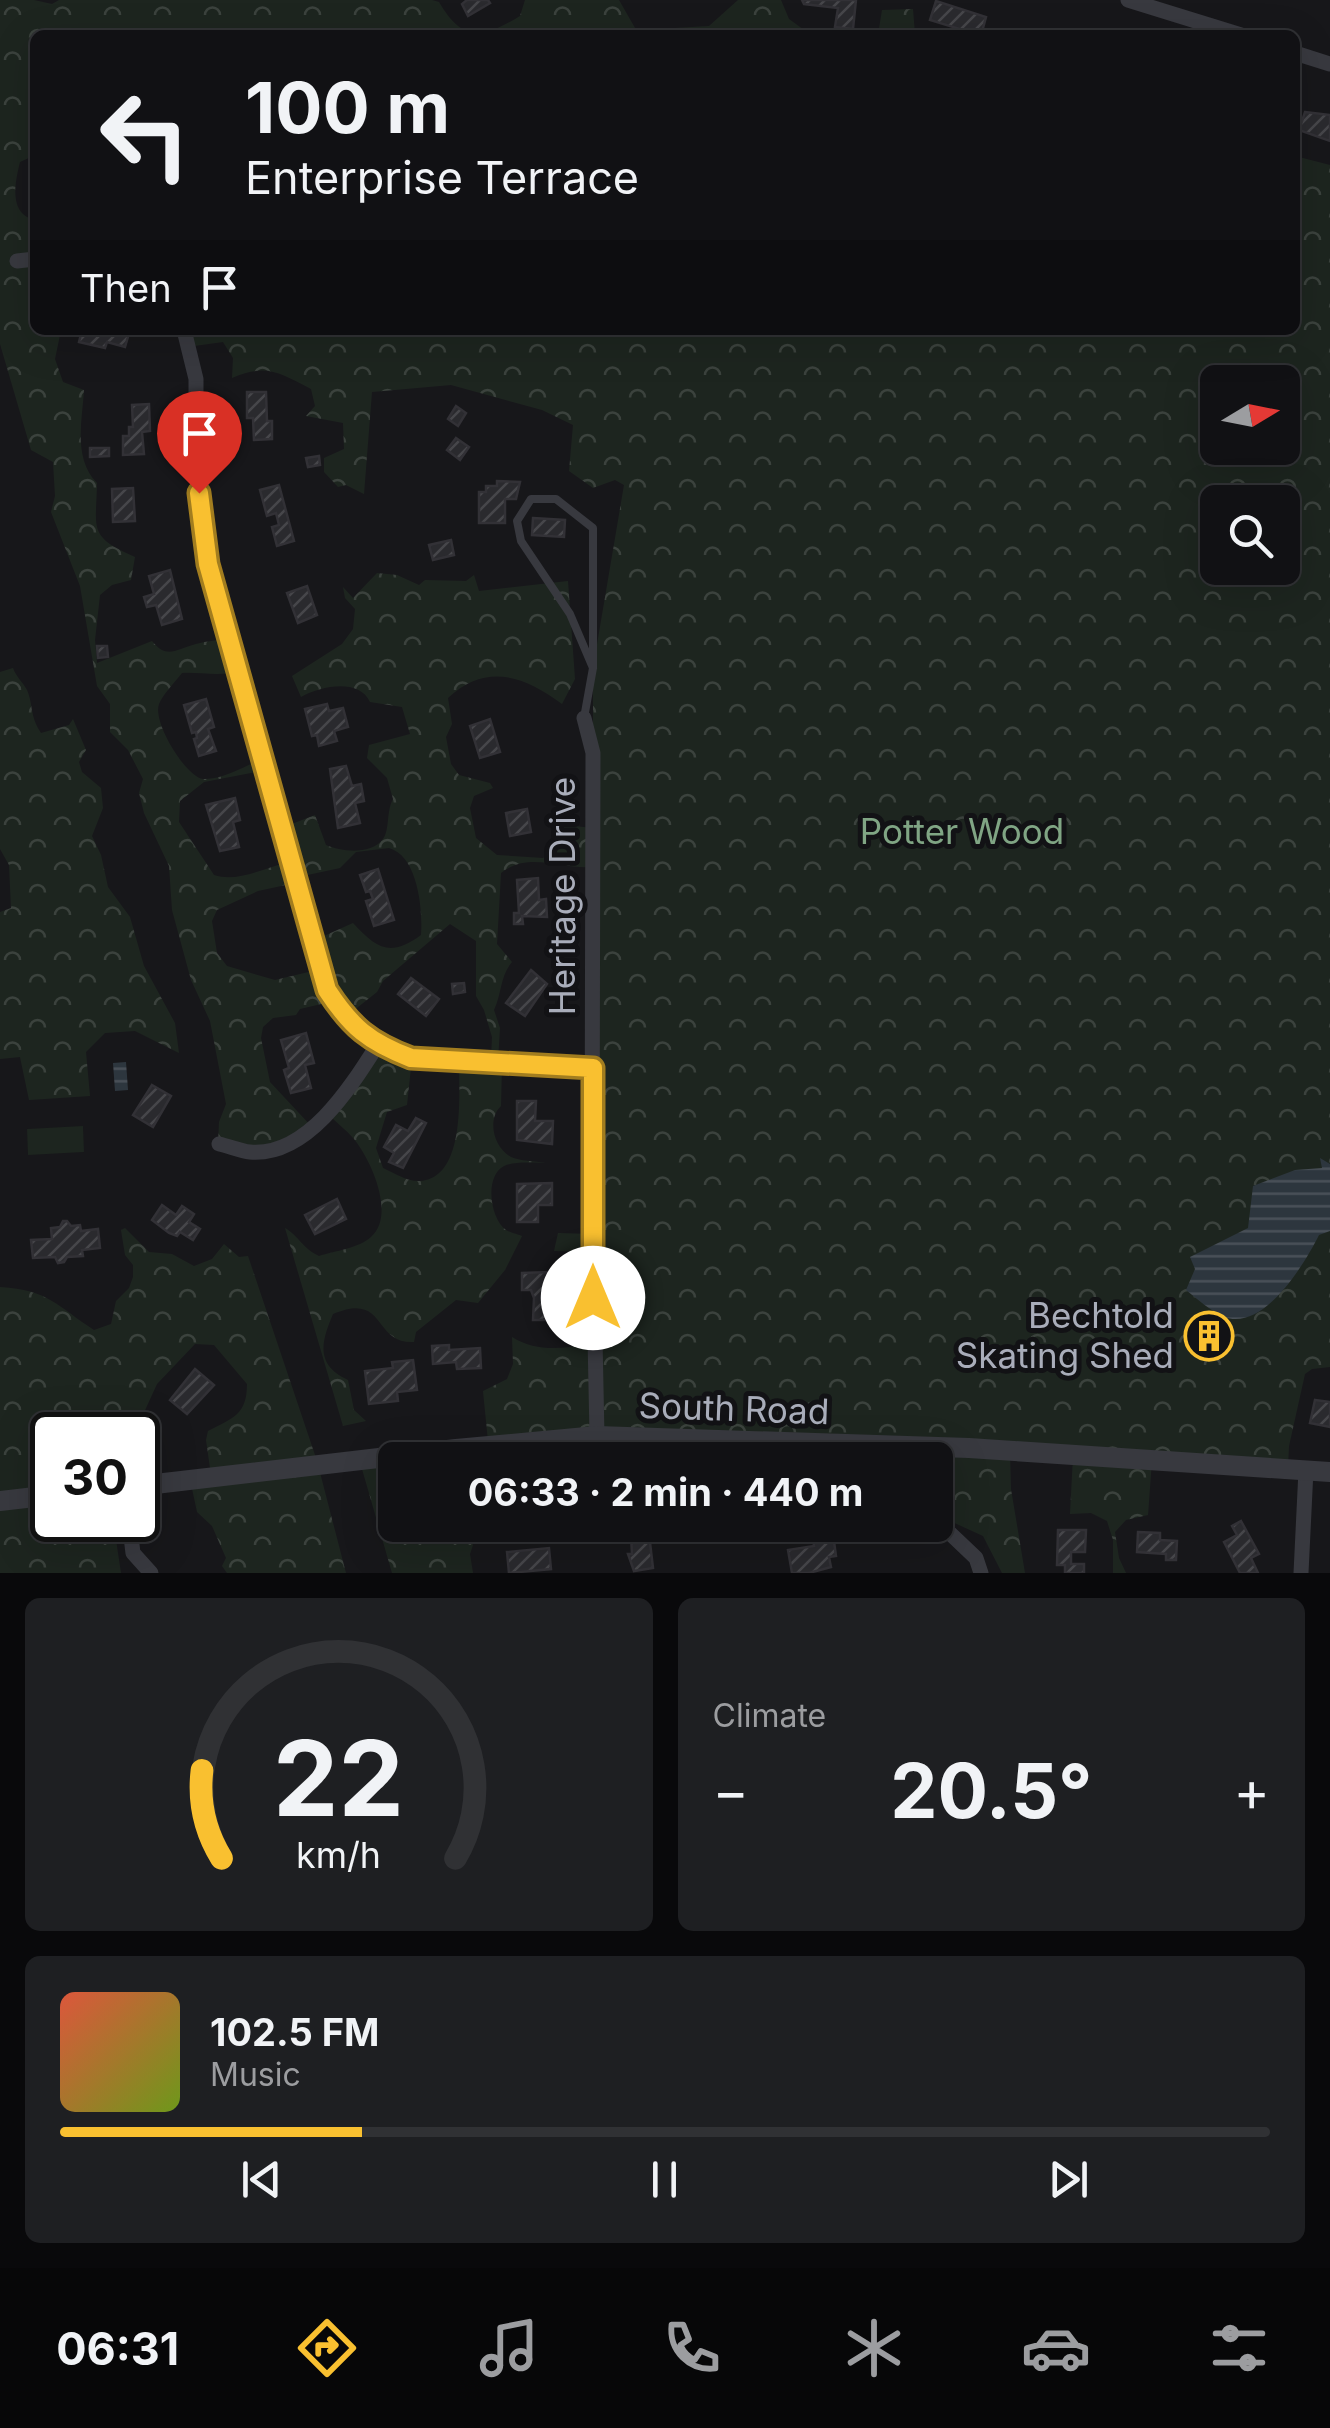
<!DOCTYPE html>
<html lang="en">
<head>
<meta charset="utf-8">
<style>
  :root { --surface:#111114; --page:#1e1f22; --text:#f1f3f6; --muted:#9c9da0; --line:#303134; --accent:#f9c030 }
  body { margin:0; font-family:Inter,sans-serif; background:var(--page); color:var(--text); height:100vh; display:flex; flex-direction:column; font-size:38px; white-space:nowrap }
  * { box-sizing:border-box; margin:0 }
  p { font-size:32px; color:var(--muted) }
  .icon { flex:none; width:55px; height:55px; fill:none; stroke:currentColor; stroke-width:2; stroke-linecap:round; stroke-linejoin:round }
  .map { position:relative; height:1573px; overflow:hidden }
  .details { display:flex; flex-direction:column; gap:25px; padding:25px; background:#09090b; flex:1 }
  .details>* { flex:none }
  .banner { position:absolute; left:30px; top:30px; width:1270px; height:305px; border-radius:15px; box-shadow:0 10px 40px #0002,0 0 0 2px var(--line); background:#111114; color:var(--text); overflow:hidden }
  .needle { width:65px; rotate:80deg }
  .fabs { position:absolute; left:1200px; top:365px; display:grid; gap:20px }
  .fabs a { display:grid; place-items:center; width:100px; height:100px; border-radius:15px; background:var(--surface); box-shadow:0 10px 40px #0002,0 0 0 2px var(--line); font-size:50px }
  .speed { position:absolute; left:30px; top:1412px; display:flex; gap:20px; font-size:50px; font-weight:700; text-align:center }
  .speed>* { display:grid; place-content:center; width:130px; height:130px; border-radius:50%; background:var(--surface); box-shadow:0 10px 40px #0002,0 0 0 2px var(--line); line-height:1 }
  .speed .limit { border:5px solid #111; border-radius:15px; background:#fff; color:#111 }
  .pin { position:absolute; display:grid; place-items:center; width:85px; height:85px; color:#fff; margin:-102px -42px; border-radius:50% 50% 50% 0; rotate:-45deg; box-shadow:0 0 10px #0007 }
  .pin .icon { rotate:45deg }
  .me { position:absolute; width:110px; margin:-55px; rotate:0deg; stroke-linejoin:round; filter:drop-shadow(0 0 8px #0008) }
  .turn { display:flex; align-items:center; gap:35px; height:210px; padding:0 50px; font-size:45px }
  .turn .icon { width:130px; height:130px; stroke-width:2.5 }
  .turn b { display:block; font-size:70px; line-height:85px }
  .then { display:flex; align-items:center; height:95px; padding:0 50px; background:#0003; gap:20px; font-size:38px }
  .big { font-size:75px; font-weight:700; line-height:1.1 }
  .details .tile { flex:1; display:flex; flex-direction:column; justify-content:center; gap:15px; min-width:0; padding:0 35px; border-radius:15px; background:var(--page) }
  .details .dial { align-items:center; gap:0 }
  .dial svg { height:260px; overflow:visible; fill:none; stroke:var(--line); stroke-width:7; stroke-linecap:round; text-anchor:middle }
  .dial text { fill:var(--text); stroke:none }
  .song { display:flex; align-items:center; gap:30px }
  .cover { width:120px; height:120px; border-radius:15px; background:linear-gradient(135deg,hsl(10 70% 55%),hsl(80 70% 35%)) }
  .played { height:10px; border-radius:5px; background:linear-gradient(90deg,var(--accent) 25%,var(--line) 25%) }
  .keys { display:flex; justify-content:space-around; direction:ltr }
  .heat { display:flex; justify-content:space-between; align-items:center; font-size:55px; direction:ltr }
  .details .tiles { flex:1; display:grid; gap:25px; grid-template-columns:1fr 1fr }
  .tile:last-child { grid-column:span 2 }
  .trip { position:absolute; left:378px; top:1442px; width:575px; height:100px; border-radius:15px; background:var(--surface); box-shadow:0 10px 40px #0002,0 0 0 2px var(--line); font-weight:700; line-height:100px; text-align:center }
  .dock { display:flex; height:160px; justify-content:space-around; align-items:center; background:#070708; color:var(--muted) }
  .dock .icon { width:70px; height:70px }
  .dock .on { color:var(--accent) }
  .dock b { font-size:45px; color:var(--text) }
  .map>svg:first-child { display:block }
  .grass { fill:#1d251f }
  .forest { fill:url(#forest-crowns); fill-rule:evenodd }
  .water { fill:url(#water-rules) }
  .building { fill:url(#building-hatch); stroke:#323136; stroke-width:2.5 }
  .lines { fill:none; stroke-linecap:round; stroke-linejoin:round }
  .service { stroke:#38393f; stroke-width:8 }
  .minor { stroke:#38393f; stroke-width:15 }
  .tertiary { stroke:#38393f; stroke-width:20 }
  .route-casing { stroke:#a27d1f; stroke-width:25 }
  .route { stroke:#f9c030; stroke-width:18 }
  .labels { text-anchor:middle; stroke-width:10; stroke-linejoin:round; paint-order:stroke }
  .park-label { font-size:35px; fill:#80a584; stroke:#121215 }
  .street-label { font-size:35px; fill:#a9adba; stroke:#121215 }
  .poi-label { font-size:35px; fill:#a9adba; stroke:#121215; text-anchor:end }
</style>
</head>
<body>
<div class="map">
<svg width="1330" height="1573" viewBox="0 0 1330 1573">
  <defs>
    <pattern id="forest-crowns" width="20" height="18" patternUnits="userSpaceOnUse" patternTransform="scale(2.5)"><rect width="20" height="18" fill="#1d251f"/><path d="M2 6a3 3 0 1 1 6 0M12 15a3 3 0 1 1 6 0" fill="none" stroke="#3b423d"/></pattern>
    <pattern id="water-rules" width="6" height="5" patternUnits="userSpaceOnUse" patternTransform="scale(2.5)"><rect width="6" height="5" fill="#2d363e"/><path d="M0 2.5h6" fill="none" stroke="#495058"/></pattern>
    <pattern id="building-hatch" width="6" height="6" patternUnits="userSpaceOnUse" patternTransform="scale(2.5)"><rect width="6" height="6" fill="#2a2a2e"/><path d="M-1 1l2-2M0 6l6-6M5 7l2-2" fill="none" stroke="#46464a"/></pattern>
  </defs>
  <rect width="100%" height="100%" fill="#17171a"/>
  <polygon class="grass" points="83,1126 84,1152 28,1155 27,1129"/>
  <g class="forest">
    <path d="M0 0H34L52 4 59 0H432L439 2C463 43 482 39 520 16L525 0H619L639 35H35V155L20 162C15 182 8 214 35 220V330H61L55 359 63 382 84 390C82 422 73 458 97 483 96 531 88 536 135 557L131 580 112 585 100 595 95 640 97 663 152 641C167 660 176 649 196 644 207 641 219 640 230 639L238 671C220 677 202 672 182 673 175 682 163 694 159 704 152 722 186 777 203 779 222 780 245 766 262 759L266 770 204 782 180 801 179 822 214 875C238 883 266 867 289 862L284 827 315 815 326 845C342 852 371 855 383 839 390 830 386 812 393 799L387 778 367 758 369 745 410 734 402 707 370 702C359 678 321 686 301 697L292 676 342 644 353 629 355 609 345 598 343 587 353 598 377 573 397 575 419 585 425 580 466 581 474 575 479 591 568 581 575 679 562 704C525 676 486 662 448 698L452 724 446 737 451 764 459 775 490 783 493 788 474 796 470 808 476 838 497 855 543 858 555 850V824L593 828V668L624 485 615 480 593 488 569 471 573 425 542 410 451 385 372 392 364 494 346 485 338 487 324 472V458L344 449 343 423 306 416 315 406 311 389C279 373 267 363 232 378L233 358 223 342 194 346 186 330H1295V156L1330 165V1367L1312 1369 1305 1374 1289 1446 1288 1467 1152 1460 1148 1515 1126 1520 1115 1532 1119 1558 1126 1573H1113V1540L1107 1521 1091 1513 1070 1514 1073 1456 1010 1453 1011 1489 1025 1573H1002L983 1536 948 1520 901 1541H892L890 1525H935V1460H887V1448L488 1441 483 1391 507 1379 513 1364 512 1337C538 1353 563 1348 592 1344L594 1252 554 1251 558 1233 591 1234 592 867C560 869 528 851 501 873L497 944 512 962C500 976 502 993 494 1010L500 1028 498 1060 502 1063 501 1106C487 1119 493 1147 511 1157 519 1161 535 1161 545 1163 533 1163 514 1161 504 1166 484 1176 490 1219 506 1230 509 1232 519 1235 522 1236L505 1270 478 1303 456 1300 416 1332 414 1342C372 1344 387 1291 333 1314 321 1342 315 1365 348 1380L354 1410 366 1421 343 1426 285 1228C299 1236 303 1249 319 1256 335 1251 359 1248 371 1237 395 1216 373 1165 357 1143 350 1133 338 1124 329 1115L376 1047 412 1058 407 1105 387 1112 376 1148 383 1168C394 1173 408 1182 420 1181 466 1178 459 1094 459 1062L491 1059 492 1037 484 1010 476 996V941L450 924 383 981 377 992 348 1015 334 1001 300 1009 296 1015 273 1018 263 1027 261 1038 270 1082 312 1127 274 1149 218 1144 219 1122 226 1104 210 1021 191 980 172 910 169 866 144 813 139 793 143 779 128 750 110 732V704L97 686 80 586 51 512 55 496 53 462 31 450 0 344ZM1218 382H1282V448H1218ZM1218 502H1282V568H1218ZM389 848C418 856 423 910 421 935 390 958 376 948 353 923L315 940 321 969 275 980 227 966 217 953 212 921 217 910 258 891 295 883 298 877 340 868 356 852Z"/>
    <polygon points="738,0 781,0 789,19 811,35 642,35 658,29 709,26"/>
    <polygon points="913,9 915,35 878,35 882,10"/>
    <path d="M13 668C16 677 23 682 27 690 34 707 29 714 41 733L69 725 73 719 86 750 79 762 82 772 101 788 103 808 92 836 101 855 108 887 130 917 144 966 175 1023 179 1053 135 1031 105 1033 86 1052 90 1096 29 1100 20 1057 0 1059V912L11 908 9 865 0 849V672Z"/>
    <path d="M125 1228 149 1252 172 1254 194 1266 212 1259 224 1244 239 1257 248 1256 317 1461 346 1573H227L222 1566 226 1558 212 1526 197 1512 190 1479 211 1475 206 1440 208 1431C233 1418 247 1415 247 1384L214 1345 195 1344 157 1384 141 1419 153 1479 138 1484V1435H52V1520H113L121 1573H0V1287C49 1290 57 1306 94 1330L111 1324 116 1301 129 1288 133 1277V1265L125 1255 121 1230Z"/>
    <polygon points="474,1446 476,1460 395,1460 395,1525 466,1525 473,1545 470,1554 473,1573 392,1573 360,1462"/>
  </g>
  <g class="water">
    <polygon points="126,1062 128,1090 115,1091 113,1063"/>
    <path d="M1320 1158 1330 1164V1231L1319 1235C1305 1263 1264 1332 1224 1317 1212 1312 1196 1298 1186 1290L1195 1269 1190 1257 1248 1228 1253 1186 1295 1170 1322 1168Z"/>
  </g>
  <g class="building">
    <polygon points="488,0 490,3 468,16 462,4 467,0"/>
    <polygon points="802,0 856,0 853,29 835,27 838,8 804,4"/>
    <polygon points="936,1 986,17 982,32 991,35 979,35 930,20"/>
    <polygon points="1305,112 1330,115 1330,141 1299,130"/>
    <polygon points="82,330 130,330 125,347 107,342 105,348 79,342"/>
    <polygon points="247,392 266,392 267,421 272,421 272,439 254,440 253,418 247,418"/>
    <polygon points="149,404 150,431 142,432 144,454 123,455 123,436 129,436 129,427 133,427 132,405"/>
    <polygon points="456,406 466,413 458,426 448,419"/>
    <polygon points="456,438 469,447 460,460 447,450"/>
    <polygon points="90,448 109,448 109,456 90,457"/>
    <polygon points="319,456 320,465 308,467 306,458"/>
    <polygon points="497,481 520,482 516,499 505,499 505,523 479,523 479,492 486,492 486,486 497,486"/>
    <polygon points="279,485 294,541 277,546 272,527 279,525 276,513 267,516 260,490"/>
    <polygon points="133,488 135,521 113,522 112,489"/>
    <polygon points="533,518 565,520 564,537 532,535"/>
    <polygon points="451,540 454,555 433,560 429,545"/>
    <polygon points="170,570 182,619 162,625 156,605 147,607 144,597 154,594 149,576"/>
    <polygon points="307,586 317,615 298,623 287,593"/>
    <polygon points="97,646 107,646 108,657 98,658"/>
    <polygon points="206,699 214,727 208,729 216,751 199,756 194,739 197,738 196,732 192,733 184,705"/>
    <polygon points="327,704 329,711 343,708 348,727 334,731 337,741 319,746 317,735 312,736 305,709"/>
    <polygon points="490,719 500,752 480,758 470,726"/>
    <polygon points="346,766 352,786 361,784 364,801 355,803 360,823 338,828 330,769"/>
    <polygon points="235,798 240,820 233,822 239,847 220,851 206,805"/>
    <polygon points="527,809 531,832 510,836 506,813"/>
    <polygon points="378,869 394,920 374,926 366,901 373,899 370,891 366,892 360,875"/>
    <polygon points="538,878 539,900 546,899 547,917 522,916 523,924 514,924 514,913 519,913 517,880"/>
    <polygon points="531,970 547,984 525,1016 506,1003"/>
    <polygon points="411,978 439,999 426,1016 398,994"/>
    <polygon points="464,983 465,992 453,994 452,984"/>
    <polygon points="306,1033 314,1063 305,1065 311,1088 291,1093 284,1070 289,1068 281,1040"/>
    <polygon points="152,1085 171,1096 153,1127 133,1115"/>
    <polygon points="517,1101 536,1101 535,1121 553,1121 552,1144 517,1140"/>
    <polygon points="416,1118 426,1123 403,1168 389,1162 394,1153 384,1147 396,1125 408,1131"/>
    <polygon points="552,1183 552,1205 538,1205 538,1222 517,1222 517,1184"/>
    <polygon points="337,1199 346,1219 315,1234 305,1215"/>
    <polygon points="162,1205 176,1215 182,1206 194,1214 189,1222 200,1229 193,1240 180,1232 177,1236 169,1233 152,1220"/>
    <polygon points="63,1221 67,1221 71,1226 80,1225 81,1231 98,1229 100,1248 82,1250 83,1256 67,1257 64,1262 58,1263 55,1257 33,1258 31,1240 52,1239 51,1228 60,1227"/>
    <polygon points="550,1272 555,1320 533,1320 534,1298 531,1290 522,1290 522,1273"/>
    <polygon points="1203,1326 1220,1332 1215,1346 1197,1341"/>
    <polygon points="449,1345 449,1350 480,1348 481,1368 457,1369 456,1362 433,1364 432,1346"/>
    <polygon points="413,1360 417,1390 397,1392 398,1401 369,1404 365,1371 393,1368 392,1362"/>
    <polygon points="195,1369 214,1385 187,1414 170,1400"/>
    <polygon points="1315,1400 1330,1402 1330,1427 1310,1423"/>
    <polygon points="1241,1521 1259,1554 1251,1558 1258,1573 1240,1573 1224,1542 1237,1535 1232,1526"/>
    <polygon points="1058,1530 1086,1530 1085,1552 1071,1552 1071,1564 1084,1564 1084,1573 1065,1573 1065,1565 1057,1565"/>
    <polygon points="1138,1532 1160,1533 1160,1540 1177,1541 1176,1560 1166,1560 1166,1554 1137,1552"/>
    <polygon points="649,1534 653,1568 634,1571 628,1554 632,1554 631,1536"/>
    <polygon points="833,1534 836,1556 829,1557 831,1567 809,1573 792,1573 788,1550 814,1546 813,1537"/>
    <polygon points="549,1548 551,1569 509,1573 507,1552"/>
  </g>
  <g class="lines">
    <polyline class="service" points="584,718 593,668 593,528 556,499 531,499 517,521 521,541 570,614 593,668"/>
    <g class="minor">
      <polyline points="1128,0 1241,35"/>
      <polyline points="1295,53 1330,64"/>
      <polyline points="17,261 35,259"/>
      <path d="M184 330 196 379V461L208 564 327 990C351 1027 369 1042 411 1058L593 1068"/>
      <polyline points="584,718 593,753 592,1191 597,1436"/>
      <path d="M219 1144C229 1146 240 1151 250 1152 308 1157 352 1085 378 1044"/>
      <polyline points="935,1519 976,1558 981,1573"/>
      <polyline points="129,1520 133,1553 151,1573"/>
      <polyline points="1301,1573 1306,1470"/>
    </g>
    <g class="tertiary">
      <polyline points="138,1486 456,1449 597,1436 969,1448 1330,1472"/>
      <polyline points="0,1501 52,1495"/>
    </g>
  </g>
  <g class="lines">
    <g class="route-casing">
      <path id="route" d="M199 493 208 564 327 990C351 1027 369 1042 411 1058L593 1068V1298"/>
    </g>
    <use href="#route" class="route"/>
  </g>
  <defs>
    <g id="building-ring" transform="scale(2.5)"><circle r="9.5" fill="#121215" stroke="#f9c030" stroke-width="1.5"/><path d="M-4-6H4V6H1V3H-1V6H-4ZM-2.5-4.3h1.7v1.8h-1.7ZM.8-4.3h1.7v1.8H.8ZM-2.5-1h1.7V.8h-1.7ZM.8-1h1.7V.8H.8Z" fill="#f9c030"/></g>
  </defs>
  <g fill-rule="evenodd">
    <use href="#building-ring" x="1209" y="1336"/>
  </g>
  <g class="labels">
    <g class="park-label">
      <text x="962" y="844">Potter Wood</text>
    </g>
    <g class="street-label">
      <text transform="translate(563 896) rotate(-90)" y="12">Heritage Drive</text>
      <text transform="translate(734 1409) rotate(2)" y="12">South Road</text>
    </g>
    <g class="poi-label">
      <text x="1174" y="1328">Bechtold<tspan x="1174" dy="40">Skating Shed</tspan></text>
    </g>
  </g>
</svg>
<div class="fabs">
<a><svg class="needle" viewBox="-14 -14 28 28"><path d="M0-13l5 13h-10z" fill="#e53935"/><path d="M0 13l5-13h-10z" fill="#9c9da0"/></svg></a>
<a><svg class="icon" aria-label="search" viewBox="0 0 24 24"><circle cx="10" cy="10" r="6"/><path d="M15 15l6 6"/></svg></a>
</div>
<div class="speed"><div class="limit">30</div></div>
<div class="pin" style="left:199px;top:493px;background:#d93025"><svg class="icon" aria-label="arrive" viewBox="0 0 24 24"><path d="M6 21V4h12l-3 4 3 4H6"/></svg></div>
<svg class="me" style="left:593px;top:1298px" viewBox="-20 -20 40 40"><circle r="19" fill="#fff"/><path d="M0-13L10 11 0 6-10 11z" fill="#f9c030"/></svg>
<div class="trip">06:33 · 2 min · 440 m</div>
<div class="banner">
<div class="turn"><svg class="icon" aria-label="left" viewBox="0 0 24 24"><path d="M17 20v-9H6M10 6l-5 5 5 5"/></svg><div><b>100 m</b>Enterprise Terrace</div></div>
<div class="then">Then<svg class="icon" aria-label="arrive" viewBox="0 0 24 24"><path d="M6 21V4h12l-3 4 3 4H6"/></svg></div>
</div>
</div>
<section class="details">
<div class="tiles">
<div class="tile dial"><svg viewBox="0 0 100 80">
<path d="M14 69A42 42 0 1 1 86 69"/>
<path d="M14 69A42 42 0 0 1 8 42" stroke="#f9c030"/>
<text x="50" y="56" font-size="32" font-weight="700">22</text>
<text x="50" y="72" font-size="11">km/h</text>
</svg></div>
<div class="tile"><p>Climate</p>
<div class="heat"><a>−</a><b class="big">20.5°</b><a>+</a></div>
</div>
<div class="tile">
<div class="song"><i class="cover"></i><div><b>102.5 FM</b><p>Music</p></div></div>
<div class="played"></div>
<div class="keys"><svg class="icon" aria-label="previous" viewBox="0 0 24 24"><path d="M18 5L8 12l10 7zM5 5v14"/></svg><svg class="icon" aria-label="pause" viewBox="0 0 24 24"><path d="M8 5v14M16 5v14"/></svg><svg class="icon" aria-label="next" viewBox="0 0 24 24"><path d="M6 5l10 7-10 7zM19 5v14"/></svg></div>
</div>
</div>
</section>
<nav class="dock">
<b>06:31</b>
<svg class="icon on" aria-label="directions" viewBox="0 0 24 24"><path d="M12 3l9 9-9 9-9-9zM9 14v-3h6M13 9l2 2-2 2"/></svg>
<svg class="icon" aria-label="music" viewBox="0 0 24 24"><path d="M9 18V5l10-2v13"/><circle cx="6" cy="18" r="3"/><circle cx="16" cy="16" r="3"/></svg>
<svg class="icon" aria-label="phone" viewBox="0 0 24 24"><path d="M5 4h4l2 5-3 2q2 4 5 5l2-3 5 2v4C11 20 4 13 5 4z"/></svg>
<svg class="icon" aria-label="climate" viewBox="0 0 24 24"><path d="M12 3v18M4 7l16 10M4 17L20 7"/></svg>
<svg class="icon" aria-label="car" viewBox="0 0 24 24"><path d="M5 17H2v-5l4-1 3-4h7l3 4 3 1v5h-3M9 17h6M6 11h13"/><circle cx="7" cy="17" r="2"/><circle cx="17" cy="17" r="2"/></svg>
<svg class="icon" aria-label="filters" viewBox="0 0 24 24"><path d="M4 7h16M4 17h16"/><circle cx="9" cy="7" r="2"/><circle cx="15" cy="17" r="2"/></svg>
</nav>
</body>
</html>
